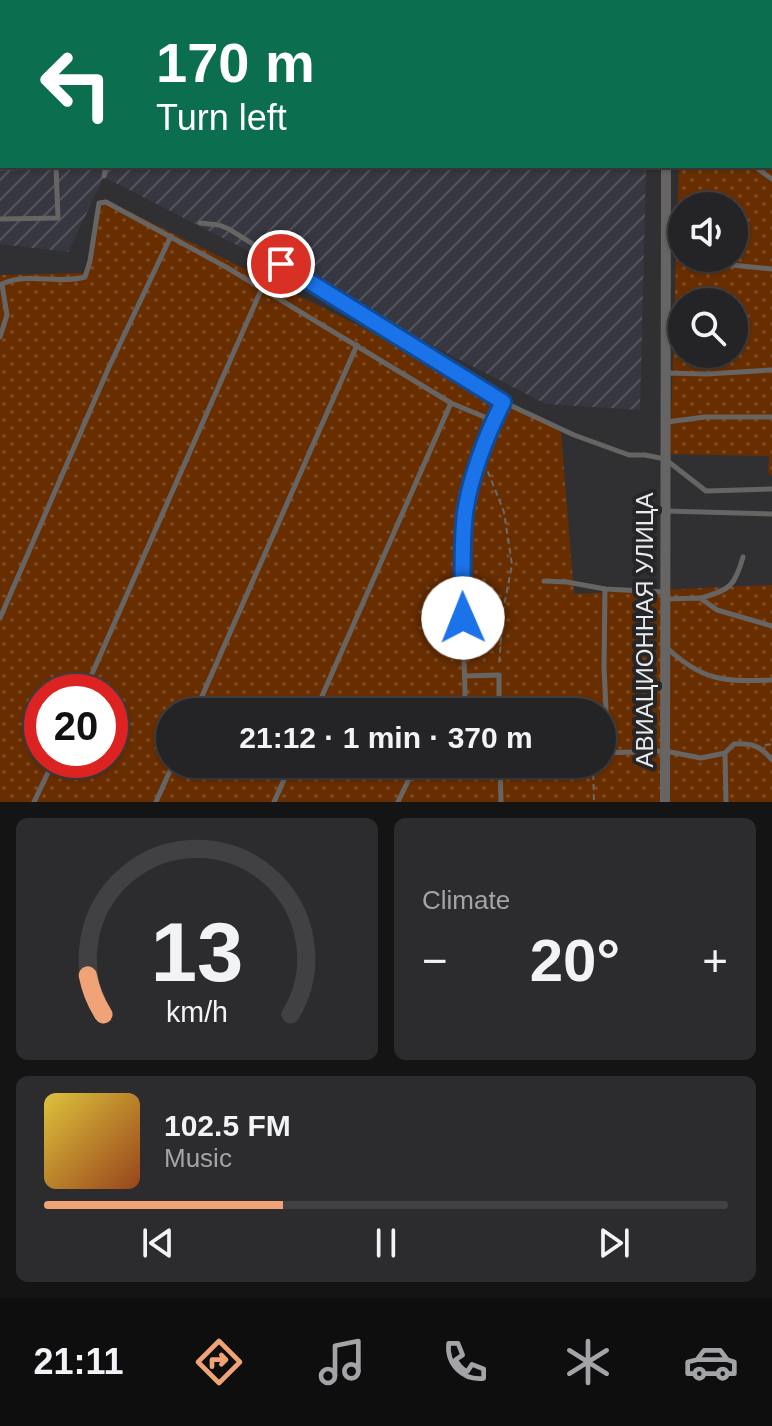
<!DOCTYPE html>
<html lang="en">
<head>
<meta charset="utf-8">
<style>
  :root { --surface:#242426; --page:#2c2c2e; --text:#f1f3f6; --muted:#a3a4a7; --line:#414143; --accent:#efa377 }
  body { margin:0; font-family:Helvetica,sans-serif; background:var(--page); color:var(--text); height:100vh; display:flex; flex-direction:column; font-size:30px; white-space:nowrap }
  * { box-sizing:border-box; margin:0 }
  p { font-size:26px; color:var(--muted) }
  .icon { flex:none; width:44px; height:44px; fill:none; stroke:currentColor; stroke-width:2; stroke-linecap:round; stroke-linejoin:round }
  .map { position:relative; height:802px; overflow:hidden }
  .panel { display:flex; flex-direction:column; gap:16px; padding:16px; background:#141415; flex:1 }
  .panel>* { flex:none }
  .guide { position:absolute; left:0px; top:0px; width:772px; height:168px; box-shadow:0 2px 6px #0004,0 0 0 2px var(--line); background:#0b6e4f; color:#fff; overflow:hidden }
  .controls { position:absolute; left:668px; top:192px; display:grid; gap:16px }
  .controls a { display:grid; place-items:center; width:80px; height:80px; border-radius:50%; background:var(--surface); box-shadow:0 2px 6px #0004,0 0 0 2px var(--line); font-size:40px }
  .speed { position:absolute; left:24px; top:674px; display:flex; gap:16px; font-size:40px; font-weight:700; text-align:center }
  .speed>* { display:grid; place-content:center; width:104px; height:104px; border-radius:50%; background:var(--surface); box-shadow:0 2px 6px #0004,0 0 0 2px var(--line); line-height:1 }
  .speed .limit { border:12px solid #d22; background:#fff; color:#111 }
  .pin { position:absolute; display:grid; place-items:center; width:68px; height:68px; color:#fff; margin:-34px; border:4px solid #fff; border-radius:50%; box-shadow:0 2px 8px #0007 }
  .me { position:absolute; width:88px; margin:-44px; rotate:359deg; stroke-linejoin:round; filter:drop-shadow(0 0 6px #0008) }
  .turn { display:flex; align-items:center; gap:28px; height:168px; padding:0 24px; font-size:36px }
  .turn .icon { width:104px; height:104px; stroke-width:2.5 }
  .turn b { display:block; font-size:56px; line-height:68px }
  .big { font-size:60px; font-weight:700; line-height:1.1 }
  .panel .widget { flex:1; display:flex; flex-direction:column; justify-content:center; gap:12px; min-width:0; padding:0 28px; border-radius:12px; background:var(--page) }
  .panel .dial { align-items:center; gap:0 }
  .dial svg { height:208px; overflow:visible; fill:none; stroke:var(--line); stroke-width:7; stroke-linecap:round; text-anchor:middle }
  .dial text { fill:var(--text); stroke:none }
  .song { display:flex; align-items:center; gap:24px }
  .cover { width:96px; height:96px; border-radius:12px; background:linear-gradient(135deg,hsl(50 70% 55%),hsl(20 70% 35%)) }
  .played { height:8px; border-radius:4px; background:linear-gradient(90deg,var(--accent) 35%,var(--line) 35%) }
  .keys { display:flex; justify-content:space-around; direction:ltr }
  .heat { display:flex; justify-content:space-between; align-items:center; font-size:44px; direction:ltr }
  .panel .tiles { flex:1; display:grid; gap:16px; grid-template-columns:1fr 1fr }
  .widget:last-child { grid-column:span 2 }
  .trip { position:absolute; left:156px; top:698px; width:460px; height:80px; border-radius:40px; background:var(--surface); box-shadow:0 2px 6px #0004,0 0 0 2px var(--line); font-weight:700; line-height:80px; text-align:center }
  .dock { display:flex; height:128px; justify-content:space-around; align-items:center; background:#0e0e0f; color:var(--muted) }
  .dock .icon { width:56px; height:56px }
  .dock .on { color:var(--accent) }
  .dock b { font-size:36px; color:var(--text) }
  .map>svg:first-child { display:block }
  .industrial { fill:url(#industrial-furrows) }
  .garden { fill:url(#garden-dots); fill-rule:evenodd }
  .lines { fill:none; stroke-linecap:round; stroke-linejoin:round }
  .path { stroke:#6a6b6d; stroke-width:2; stroke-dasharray:6 4; stroke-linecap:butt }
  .service { stroke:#666564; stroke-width:5 }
  .minor { stroke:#666564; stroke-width:10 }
  .rail-casing { stroke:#919194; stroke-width:6 }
  .rail { stroke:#262629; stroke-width:3; stroke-dasharray:9; stroke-linecap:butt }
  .route-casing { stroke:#114b97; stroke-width:20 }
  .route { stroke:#1a73e8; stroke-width:14 }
  .labels { text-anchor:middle; stroke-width:8; stroke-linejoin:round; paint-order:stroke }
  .street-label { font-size:24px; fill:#e9eaec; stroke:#262629 }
</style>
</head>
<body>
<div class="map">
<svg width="772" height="802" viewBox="0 0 772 802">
  <defs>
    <pattern id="industrial-furrows" width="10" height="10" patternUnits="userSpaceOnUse" patternTransform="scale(2)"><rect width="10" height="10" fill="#363740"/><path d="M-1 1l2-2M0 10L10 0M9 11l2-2" fill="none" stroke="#53545c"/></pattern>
    <pattern id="garden-dots" width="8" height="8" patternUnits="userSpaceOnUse" patternTransform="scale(2)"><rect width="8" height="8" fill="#692e00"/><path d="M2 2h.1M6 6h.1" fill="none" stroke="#7e4c25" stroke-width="1.8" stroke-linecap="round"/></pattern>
  </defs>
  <rect width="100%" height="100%" fill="#303033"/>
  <g class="industrial">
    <polygon points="562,0 772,0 772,144 770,2 562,2"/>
    <polygon points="0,23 2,166 646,166 640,410 546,404 104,177 68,252 0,244"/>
  </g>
  <g class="garden">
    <path d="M770 154H772V477L768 471 769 456 670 454 679 166H770ZM682 206H734V258H682ZM682 302H734V354H682Z"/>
    <path d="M104 199 474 383 561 432 574 594 772 585V802H0V275L84 273ZM42 692H110V760H42ZM170 712H602V764H170Z"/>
  </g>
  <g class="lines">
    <g class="path">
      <polyline points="484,462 504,512 512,565 503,611 499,666"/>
      <polyline points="765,745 772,744"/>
      <polyline points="593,764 594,802"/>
    </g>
    <g class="service">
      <polyline points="0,50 2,50"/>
      <polyline points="770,133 772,131"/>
      <polyline points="770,152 772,152"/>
      <polyline points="754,166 772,179"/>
      <polyline points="0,168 56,167 58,218 0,219"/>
      <polyline points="104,176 106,166"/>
      <polyline points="200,223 219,225 229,229 503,402 574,435 629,455 645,455 665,459 706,491 772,489"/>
      <polyline points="667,245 682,257"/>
      <polyline points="685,258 702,262 772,269"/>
      <path d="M0 285C26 271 57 285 85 277L90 261 99 203 106 202 226 267 451 403 494 421"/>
      <polyline points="0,337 7,315 2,285"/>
      <polyline points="667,373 707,374 772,370"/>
      <polyline points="667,422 705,417 772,417"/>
      <polyline points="666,511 772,514"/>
      <polyline points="544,581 567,582 605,589 664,592"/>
      <polyline points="605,589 604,667 608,752"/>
      <path d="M701 598C730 590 735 586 743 557"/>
      <polyline points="666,599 700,598 717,610 772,626"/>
      <polyline points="0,618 109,367 171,236"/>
      <path d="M666 647C702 681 724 682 772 680"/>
      <polyline points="465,676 499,675 499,712"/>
      <polyline points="84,692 262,288 281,264"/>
      <polyline points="195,712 357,345"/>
      <polyline points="315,712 451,403"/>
      <path d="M461 712 464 710 465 693C464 633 457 572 465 513 470 477 487 434 503 402"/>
      <polyline points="602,753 665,751 701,758 725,753 726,802"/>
      <path d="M725 753 734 744C752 743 761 746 772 760"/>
      <polyline points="500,764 501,802"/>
      <polyline points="565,773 574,764"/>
      <polyline points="34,802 54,760"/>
      <polyline points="156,802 173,764"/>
      <polyline points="274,802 291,764"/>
      <polyline points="398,802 416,764"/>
    </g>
    <g class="minor">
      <polyline points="668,2 668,0"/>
      <polyline points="665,802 666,166"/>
    </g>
    <g class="rail-casing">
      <g id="rail">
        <polyline points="266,0 310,2"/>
        <polyline points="0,2 2,2"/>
        <polyline points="770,8 772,8"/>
        <polyline points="0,39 2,39"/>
      </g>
    </g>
    <use href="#rail" class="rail"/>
  </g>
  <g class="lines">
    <g class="route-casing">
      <path id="route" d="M281 264 503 402C487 434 470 477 465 513 461 548 463 583 463 618"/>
    </g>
    <use href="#route" class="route"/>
  </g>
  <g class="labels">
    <g class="street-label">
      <text transform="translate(645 630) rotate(-90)" y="8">АВИАЦИОННАЯ УЛИЦА</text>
    </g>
  </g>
</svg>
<div class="controls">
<a><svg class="icon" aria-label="sound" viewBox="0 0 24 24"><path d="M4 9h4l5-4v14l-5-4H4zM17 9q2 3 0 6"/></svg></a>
<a><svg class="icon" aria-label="search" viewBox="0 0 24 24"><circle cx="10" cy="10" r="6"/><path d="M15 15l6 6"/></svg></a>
</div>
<div class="speed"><div class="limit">20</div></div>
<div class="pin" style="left:281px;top:264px;background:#d93025"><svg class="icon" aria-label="arrive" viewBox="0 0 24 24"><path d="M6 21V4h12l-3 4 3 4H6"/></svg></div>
<svg class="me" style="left:463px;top:618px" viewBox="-20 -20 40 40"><circle r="19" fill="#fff"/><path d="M0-13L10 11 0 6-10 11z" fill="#1a73e8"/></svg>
<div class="trip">21:12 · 1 min · 370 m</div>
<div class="guide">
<div class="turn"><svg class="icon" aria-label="left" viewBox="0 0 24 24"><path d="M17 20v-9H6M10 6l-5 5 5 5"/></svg><div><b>170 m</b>Turn left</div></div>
</div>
</div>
<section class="panel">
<div class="tiles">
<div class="widget dial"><svg viewBox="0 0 100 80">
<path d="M14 69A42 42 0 1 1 86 69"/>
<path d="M14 69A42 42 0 0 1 8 54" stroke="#efa377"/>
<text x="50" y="56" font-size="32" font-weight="700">13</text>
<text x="50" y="72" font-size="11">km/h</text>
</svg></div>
<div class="widget"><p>Climate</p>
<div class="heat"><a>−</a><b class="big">20°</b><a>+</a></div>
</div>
<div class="widget">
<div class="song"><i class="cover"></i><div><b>102.5 FM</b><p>Music</p></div></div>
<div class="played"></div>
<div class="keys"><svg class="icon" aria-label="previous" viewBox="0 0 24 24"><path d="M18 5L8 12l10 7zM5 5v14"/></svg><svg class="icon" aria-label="pause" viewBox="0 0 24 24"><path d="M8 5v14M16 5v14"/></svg><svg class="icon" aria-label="next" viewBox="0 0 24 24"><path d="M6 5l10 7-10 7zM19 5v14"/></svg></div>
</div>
</div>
</section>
<nav class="dock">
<b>21:11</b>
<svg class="icon on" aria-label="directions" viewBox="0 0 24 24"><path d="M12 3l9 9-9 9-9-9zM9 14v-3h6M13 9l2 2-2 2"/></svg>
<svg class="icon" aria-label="music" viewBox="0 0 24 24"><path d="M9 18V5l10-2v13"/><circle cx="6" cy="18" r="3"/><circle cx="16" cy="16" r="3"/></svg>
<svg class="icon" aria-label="phone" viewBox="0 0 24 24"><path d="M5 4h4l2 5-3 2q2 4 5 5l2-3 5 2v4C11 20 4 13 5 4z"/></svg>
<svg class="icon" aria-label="climate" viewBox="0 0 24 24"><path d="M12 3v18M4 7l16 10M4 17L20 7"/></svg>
<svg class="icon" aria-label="car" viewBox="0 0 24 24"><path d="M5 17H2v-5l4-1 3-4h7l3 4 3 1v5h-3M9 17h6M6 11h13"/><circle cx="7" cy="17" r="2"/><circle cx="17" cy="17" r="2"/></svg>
</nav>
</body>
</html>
